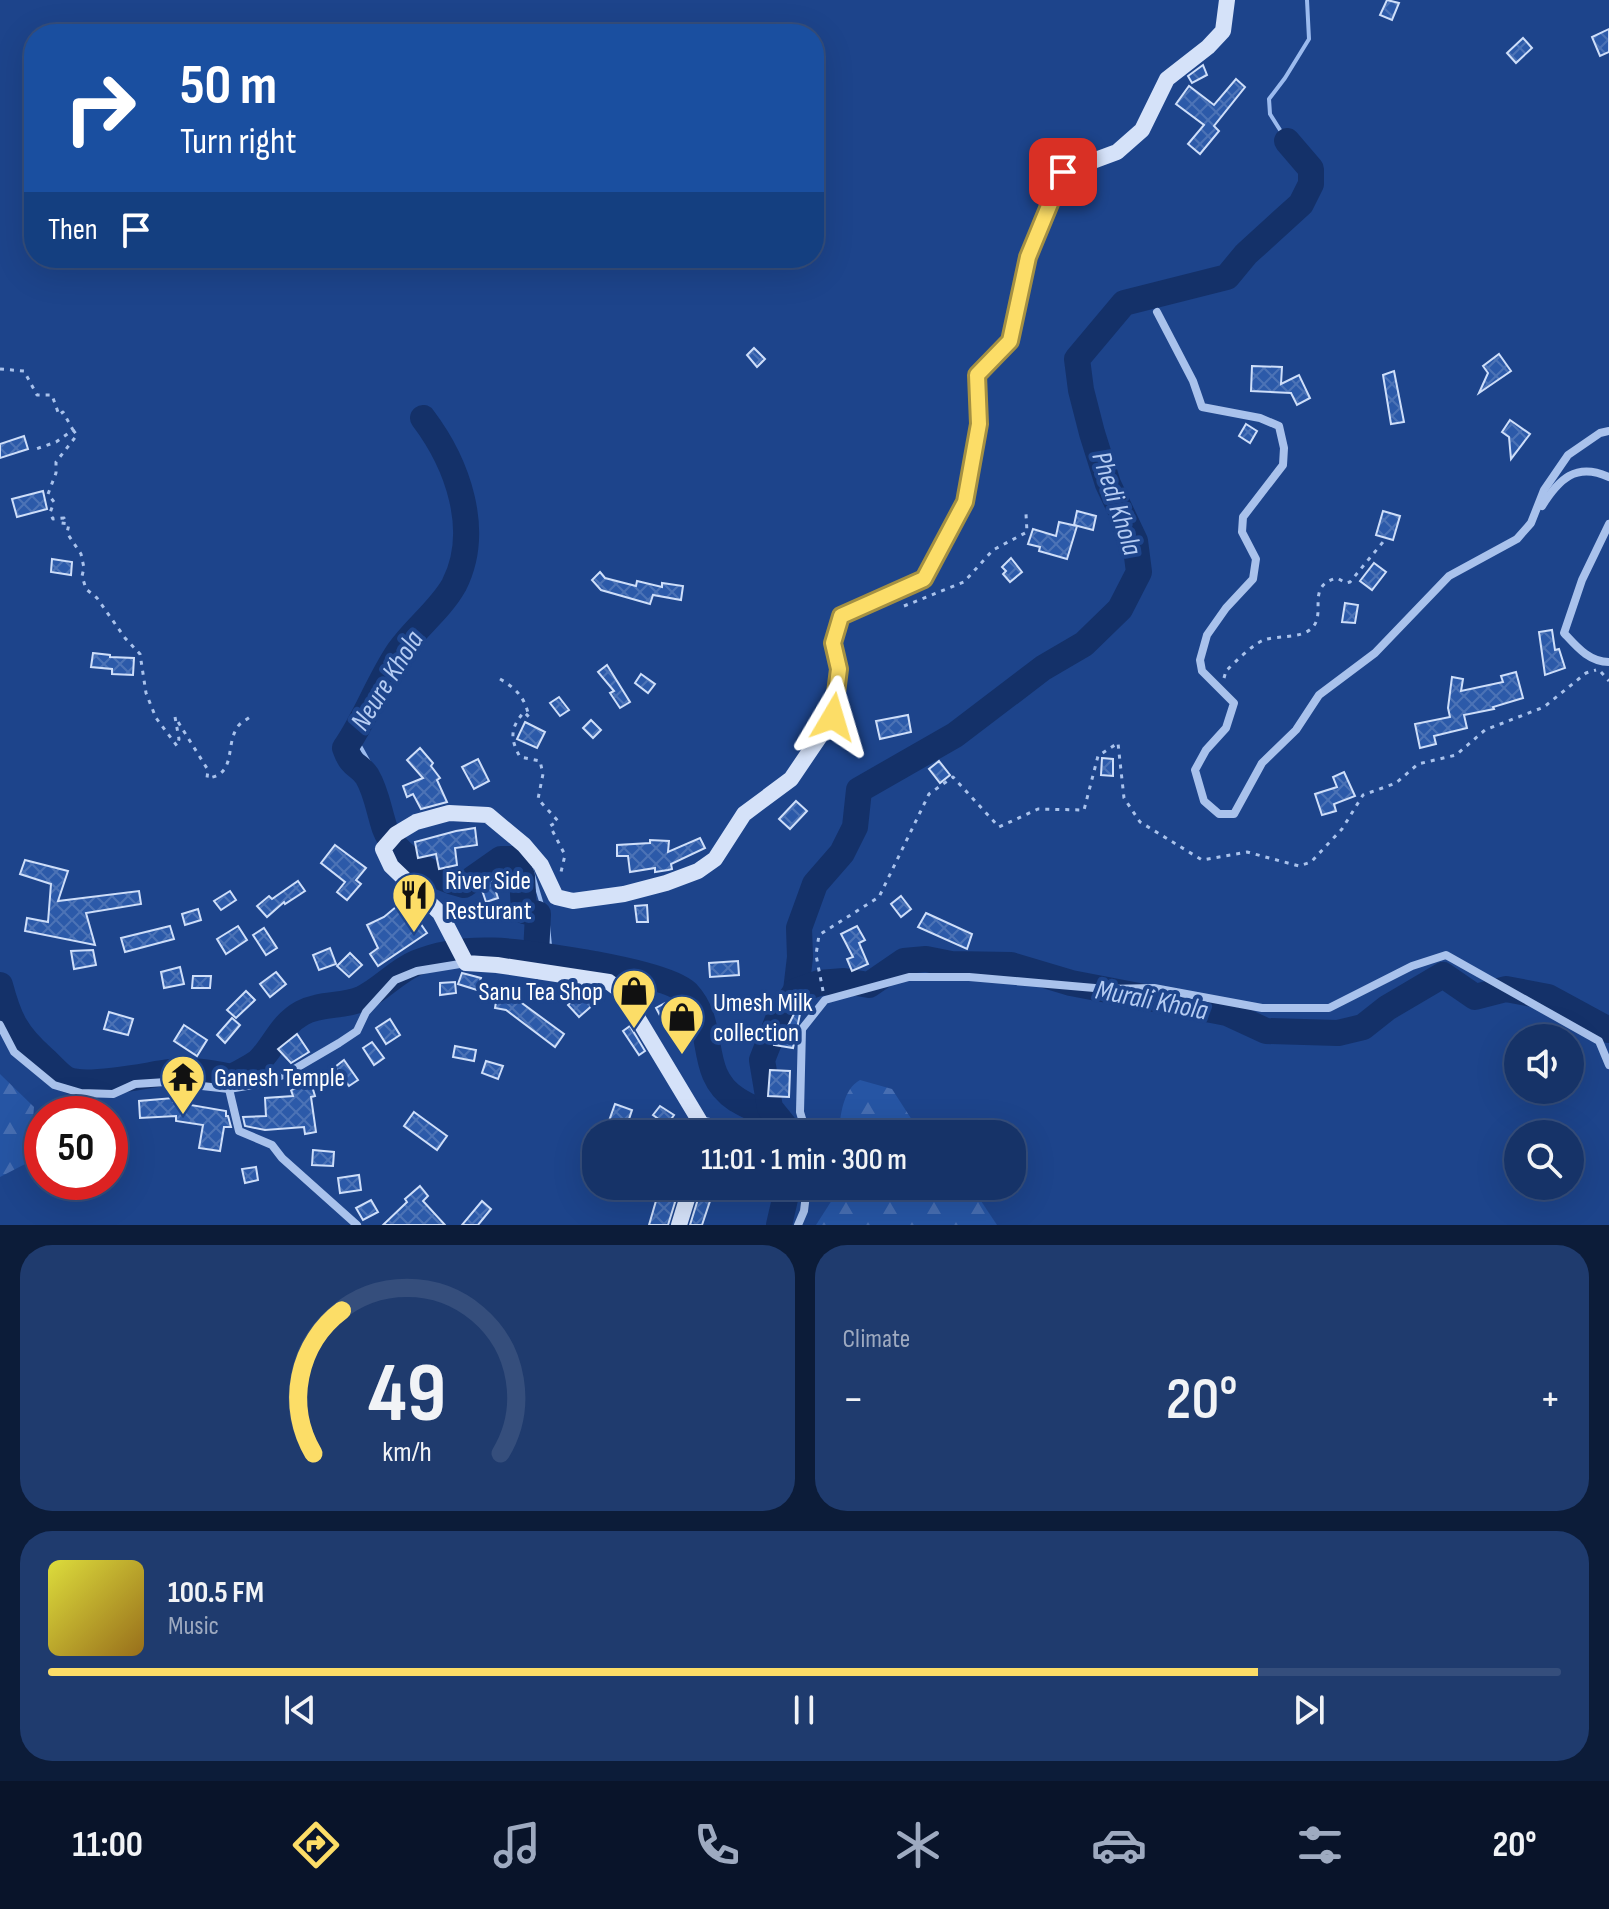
<!DOCTYPE html>
<html lang="en">
<head>
<meta charset="utf-8">
<style>
  :root { --surface:#163368; --page:#1f3b6e; --text:#f1f3f6; --muted:#9eaac0; --line:#354e7c; --accent:#fcdd67 }
  body { margin:0; font-family:"Sofia Sans Condensed",sans-serif; background:var(--page); color:var(--text); height:100vh; display:flex; flex-direction:column; font-size:30px; white-space:nowrap }
  * { box-sizing:border-box; margin:0 }
  p { font-size:26px; color:var(--muted) }
  .icon { flex:none; width:44px; height:44px; fill:none; stroke:currentColor; stroke-width:2; stroke-linecap:round; stroke-linejoin:round }
  .map { position:relative; height:1225px; overflow:hidden }
  .details { display:flex; flex-direction:column; gap:20px; padding:20px; background:#0c1c39; flex:1 }
  .details>* { flex:none }
  .hud { position:absolute; left:24px; top:24px; width:800px; height:244px; border-radius:32px; box-shadow:0 8px 32px #0002,0 0 0 2px var(--line); background:#1a4fa0; color:#fff; overflow:hidden }
  .buttons { position:absolute; left:1504px; top:1024px; display:grid; gap:16px }
  .buttons a { display:grid; place-items:center; width:80px; height:80px; border-radius:50%; background:var(--surface); box-shadow:0 8px 32px #0002,0 0 0 2px var(--line); font-size:40px }
  .speed { position:absolute; left:24px; top:1096px; display:flex; gap:16px; font-size:40px; font-weight:700; text-align:center }
  .speed>* { display:grid; place-content:center; width:104px; height:104px; border-radius:50%; background:var(--surface); box-shadow:0 8px 32px #0002,0 0 0 2px var(--line); line-height:1 }
  .speed .limit { border:12px solid #d22; background:#fff; color:#111 }
  .pin { position:absolute; display:grid; place-items:center; width:68px; height:68px; color:#fff; margin:-34px; border-radius:16px; box-shadow:0 4px 12px #0006 }
  .me { position:absolute; width:88px; margin:-44px; rotate:7deg; stroke-linejoin:round; filter:drop-shadow(0 0 6px #0008) }
  .turn { display:flex; align-items:center; gap:28px; height:168px; padding:0 24px; font-size:36px }
  .turn .icon { width:104px; height:104px; stroke-width:2.5 }
  .turn b { display:block; font-size:56px; line-height:68px }
  .then { display:flex; align-items:center; height:76px; padding:0 24px; background:#0003; gap:16px; font-size:30px }
  .big { font-size:60px; font-weight:600; line-height:1.1 }
  .details .card { flex:1; display:flex; flex-direction:column; justify-content:center; gap:12px; min-width:0; padding:0 28px; border-radius:32px; background:var(--page) }
  .details .dial { align-items:center; gap:0 }
  .dial svg { height:208px; overflow:visible; fill:none; stroke:var(--line); stroke-width:7; stroke-linecap:round; text-anchor:middle }
  .dial text { fill:var(--text); stroke:none }
  .song { display:flex; align-items:center; gap:24px }
  .cover { width:96px; height:96px; border-radius:12px; background:linear-gradient(135deg,hsl(60 70% 55%),hsl(40 70% 35%)) }
  .played { height:8px; border-radius:4px; background:linear-gradient(90deg,var(--accent) 80%,var(--line) 80%) }
  .keys { display:flex; justify-content:space-around; direction:ltr }
  .heat { display:flex; justify-content:space-between; align-items:center; font-size:44px; direction:ltr }
  .details .tiles { flex:1; display:grid; gap:20px; grid-template-columns:1fr 1fr }
  .card:last-child { grid-column:span 2 }
  .trip { position:absolute; left:582px; top:1120px; width:444px; height:80px; border-radius:32px; background:var(--surface); box-shadow:0 8px 32px #0002,0 0 0 2px var(--line); font-weight:600; line-height:80px; text-align:center }
  .dock { display:flex; height:128px; justify-content:space-around; align-items:center; background:#09142a; color:var(--muted) }
  .dock .icon { width:56px; height:56px }
  .dock .active { color:var(--accent) }
  .dock b { font-size:36px; color:var(--text) }
  .map>svg:first-child { display:block }
  .forest { fill:url(#forest-firs) }
  .lines { fill:none; stroke-linecap:round; stroke-linejoin:round }
  .stream { stroke:#9cbbee; stroke-width:4 }
  .river { stroke:#143169; stroke-width:26 }
  .building { fill:url(#building-cross-hatch); stroke:#cedef9; stroke-width:2 }
  .path { stroke:#a9c2ec; stroke-width:3; stroke-dasharray:4 6; stroke-linecap:butt }
  .street { stroke:#a9c2ec; stroke-width:8 }
  .secondary { stroke:#d5e2f9; stroke-width:16 }
  .route-casing { stroke:#a49043; stroke-width:20 }
  .route { stroke:#fcdd67; stroke-width:14 }
  .labels { text-anchor:middle; stroke-width:8; stroke-linejoin:round; paint-order:stroke }
  .poi-label { font-size:26px; fill:#fff; stroke:#1d448b; text-anchor:start }
  .water-label { font-size:28px; font-style:italic; fill:#b5ccf3; stroke:#1d448b }
</style>
</head>
<body>
<div class="map">
<svg width="1609" height="1225" viewBox="0 0 1609 1225">
  <defs>
    <pattern id="forest-firs" width="22" height="20" patternUnits="userSpaceOnUse" patternTransform="scale(2)"><rect width="22" height="20" fill="#2655a4"/><path d="M5 1l3.5 6h-7zM16 11l3.5 6h-7z" fill="#476eb2"/></pattern>
    <pattern id="building-cross-hatch" width="8" height="8" patternUnits="userSpaceOnUse" patternTransform="scale(2)"><rect width="8" height="8" fill="#2c5aa9"/><path d="M0 0l8 8M0 8l8-8" fill="none" stroke="#4c73b6"/></pattern>
  </defs>
  <rect width="100%" height="100%" fill="#1d448b"/>
  <g class="forest">
    <polygon points="0,1074 34,1107 29,1162 0,1177"/>
    <path d="M860 1080 892 1089 912 1120 927 1134H839C840 1116 843 1089 860 1080Z"/>
    <polygon points="841,1186 971,1186 997,1225 816,1225"/>
  </g>
  <g class="lines">
    <g class="stream">
      <polyline points="1287,141 1270,114 1269,99 1285,78 1309,39 1307,0"/>
      <polyline points="354,735 370,764 376,832"/>
      <polyline points="401,860 443,887 461,889 500,862 517,854 529,861 548,925 550,946 556,958"/>
    </g>
    <g class="river">
      <path d="M423 418C457 463 482 530 454 585 440 610 415 628 399 651 378 682 366 718 345 748 352 768 359 764 367 776 377 793 379 812 385 829 395 856 437 879 464 885L501 859H515L522 876 524 911 538 914 536 954"/>
      <path d="M0 985C9 1019 16 1034 43 1058 50 1064 58 1074 66 1079 86 1089 146 1075 170 1072 191 1069 211 1073 232 1077 240 1072 250 1068 258 1062 274 1047 280 1025 302 1013 321 1003 342 1007 361 999 381 990 395 972 416 963 473 939 537 955 595 964 616 968 673 979 687 993 718 1026 696 1073 736 1099 751 1108 752 1109 770 1108"/>
      <polyline points="796,991 800,957 799,928 815,884 842,853 855,827 859,790 955,735 1043,668 1084,644 1120,609 1139,572 1135,541 1108,484 1092,433 1081,390 1077,359 1124,303 1227,277 1246,254 1301,204 1311,184 1311,169 1287,141"/>
      <polyline points="791,1134 770,1108 762,1060 780,1014 796,991 819,983 844,981 869,985 904,961 926,959 951,964 1011,965 1071,983 1227,1013 1266,1031 1338,1033 1363,1027 1387,1008 1443,975 1475,997 1506,989 1548,997 1609,1030"/>
      <polyline points="779,1225 788,1186"/>
    </g>
  </g>
  <g class="building">
    <polygon points="1387,0 1399,3 1392,20 1380,15"/>
    <polygon points="1609,29 1609,52 1600,56 1592,37"/>
    <polygon points="1523,38 1532,48 1516,63 1507,53"/>
    <polygon points="1203,65 1207,75 1192,83 1188,76"/>
    <polygon points="1236,79 1245,87 1214,126 1219,131 1200,154 1188,144 1204,125 1176,104 1189,86 1214,105"/>
    <polygon points="754,348 765,359 757,367 747,355"/>
    <polygon points="1499,354 1511,371 1479,393 1488,373 1483,366"/>
    <polygon points="1252,366 1282,367 1281,384 1299,375 1310,398 1297,405 1291,393 1251,391"/>
    <polygon points="1394,371 1404,422 1391,424 1383,375"/>
    <polygon points="1510,420 1530,434 1511,459 1509,437 1502,432"/>
    <polygon points="1246,424 1257,431 1250,443 1239,436"/>
    <polygon points="24,436 28,449 0,458 0,444"/>
    <polygon points="43,491 47,509 17,517 12,499"/>
    <polygon points="1077,511 1096,516 1093,530 1074,525"/>
    <polygon points="1383,511 1400,516 1393,540 1376,535"/>
    <polygon points="1059,522 1077,526 1067,559 1039,551 1040,547 1028,544 1033,529 1056,536"/>
    <polygon points="1011,558 1022,572 1010,582 1003,574 1006,571 1002,567"/>
    <polygon points="52,559 72,562 71,575 51,572"/>
    <polygon points="1374,563 1386,572 1372,590 1360,581"/>
    <polygon points="600,572 605,578 636,586 637,581 662,587 662,583 683,586 681,600 653,595 650,604 601,590 592,580"/>
    <polygon points="1345,603 1358,605 1355,623 1342,622"/>
    <polygon points="1552,630 1555,650 1559,649 1565,668 1545,675 1539,632"/>
    <polygon points="93,653 110,655 110,657 134,658 133,675 112,674 112,669 91,667"/>
    <polygon points="607,665 630,702 620,708 610,693 614,691 598,672"/>
    <polygon points="1516,672 1523,698 1493,707 1494,709 1464,715 1467,728 1434,736 1436,744 1420,748 1415,724 1450,717 1448,708 1452,677 1463,679 1461,691 1503,682 1501,676"/>
    <polygon points="641,674 655,684 648,693 635,683"/>
    <polygon points="559,697 569,710 560,716 550,703"/>
    <polygon points="908,715 911,732 880,739 876,721"/>
    <polygon points="591,720 601,730 593,738 583,728"/>
    <polygon points="525,722 545,732 537,748 517,739"/>
    <polygon points="420,748 433,763 431,766 440,778 437,780 447,802 421,809 413,794 407,797 403,786 423,778 407,760"/>
    <polygon points="1102,758 1113,759 1113,776 1101,775"/>
    <polygon points="478,759 489,781 474,789 462,767"/>
    <polygon points="939,761 950,775 940,783 929,769"/>
    <polygon points="1344,772 1355,796 1334,804 1336,811 1322,815 1315,794 1337,787 1333,777"/>
    <polygon points="796,801 807,811 790,829 779,819"/>
    <polygon points="475,828 477,845 455,848 457,865 439,869 436,854 418,858 415,842 456,831"/>
    <polygon points="700,838 705,848 671,864 672,869 668,870 655,872 655,868 630,872 628,856 617,856 617,845 650,843 650,840 669,841 668,852"/>
    <polygon points="335,845 366,868 356,880 361,884 347,900 337,892 345,882 321,863"/>
    <polygon points="25,860 68,871 58,901 139,891 141,904 86,913 95,945 25,931 27,918 48,922 51,884 20,874"/>
    <polygon points="491,877 498,898 486,902 479,881"/>
    <polygon points="298,881 305,891 285,904 284,902 267,917 257,906 269,896 272,899"/>
    <polygon points="230,891 236,900 221,910 214,901"/>
    <polygon points="901,896 911,909 901,917 891,904"/>
    <polygon points="408,897 416,906 411,910 427,933 378,966 370,954 378,948 367,925 384,917"/>
    <polygon points="647,905 648,922 637,922 635,906"/>
    <polygon points="198,909 201,920 185,925 182,914"/>
    <polygon points="926,913 972,934 967,949 918,927"/>
    <polygon points="170,926 174,939 125,952 121,938"/>
    <polygon points="238,926 247,940 226,954 217,939"/>
    <polygon points="857,926 865,940 859,943 868,964 852,971 847,959 853,957 841,934"/>
    <polygon points="264,928 277,948 266,955 253,935"/>
    <polygon points="330,948 336,964 319,970 313,955"/>
    <polygon points="93,950 96,965 74,969 71,951"/>
    <polygon points="350,953 362,965 349,977 337,966"/>
    <polygon points="738,961 739,975 710,977 709,963"/>
    <polygon points="180,967 184,984 164,988 161,972"/>
    <polygon points="276,972 286,984 270,997 260,984"/>
    <polygon points="462,973 481,978 477,990 458,984"/>
    <polygon points="193,976 211,976 210,988 192,988"/>
    <polygon points="455,982 456,993 440,995 440,983"/>
    <polygon points="584,989 596,991 602,997 579,1017 568,1005"/>
    <polygon points="246,991 255,1000 236,1018 227,1010"/>
    <polygon points="497,996 519,1001 564,1034 555,1047 506,1010 495,1008"/>
    <polygon points="684,998 696,1015 680,1027 685,1038 674,1042 656,1008 665,1003 669,1010"/>
    <polygon points="797,1008 801,1009 793,1048 774,1045 777,1026 787,1028"/>
    <polygon points="109,1012 133,1019 128,1035 104,1029"/>
    <polygon points="232,1018 240,1025 225,1043 217,1035"/>
    <polygon points="390,1019 400,1035 386,1044 376,1028"/>
    <polygon points="184,1025 207,1040 197,1056 174,1041"/>
    <polygon points="630,1026 645,1051 639,1055 623,1031"/>
    <polygon points="297,1034 309,1052 291,1063 278,1049"/>
    <polygon points="372,1042 384,1058 374,1065 363,1048"/>
    <polygon points="455,1046 476,1050 474,1061 453,1057"/>
    <polygon points="344,1060 358,1080 349,1086 335,1067"/>
    <polygon points="486,1061 503,1066 498,1079 482,1073"/>
    <polygon points="770,1070 790,1071 789,1097 768,1096"/>
    <polygon points="311,1083 315,1096 311,1097 316,1132 305,1134 304,1127 265,1130 245,1126 243,1117 266,1116 265,1098 293,1096 291,1090"/>
    <polygon points="173,1098 173,1102 226,1111 226,1116 228,1116 231,1127 224,1127 220,1151 199,1148 203,1125 176,1121 176,1116 140,1118 139,1101"/>
    <polygon points="615,1104 632,1110 626,1128 609,1121"/>
    <polygon points="660,1106 674,1115 667,1125 653,1115"/>
    <polygon points="414,1112 447,1136 437,1150 404,1126"/>
    <polygon points="313,1150 334,1152 333,1166 312,1165"/>
    <polygon points="256,1167 258,1180 245,1183 242,1169"/>
    <polygon points="359,1175 361,1190 340,1193 338,1178"/>
    <polygon points="420,1186 428,1196 423,1201 445,1225 383,1225 407,1202 405,1199"/>
    <polygon points="702,1186 715,1186 702,1225 690,1225"/>
    <polygon points="658,1194 676,1199 668,1225 649,1225"/>
    <polygon points="371,1200 378,1212 363,1220 356,1208"/>
    <polygon points="482,1201 491,1209 478,1225 462,1225"/>
  </g>
  <g class="lines">
    <g class="path">
      <polyline points="0,369 24,371 37,395 52,395 59,415 63,412 73,430 56,442 33,450"/>
      <path d="M73 430 77 435 56 462V473L48 494 54 502 50 513 53 519 64 518 61 523 69 524 67 533 81 554 84 568 82 576 86 589 97 598 125 638 140 654 146 693 156 718 177 746 179 739 175 717 208 770 207 778C238 775 224 743 239 725 242 722 246 720 250 717"/>
      <polyline points="904,606 964,582 993,550 1027,532 1026,514"/>
      <polyline points="1601,672 1609,681"/>
      <path d="M1224 678 1226 671C1235 662 1253 644 1264 640 1278 635 1301 639 1312 628 1327 613 1305 586 1337 578L1346 583 1350 582 1383 542"/>
      <path d="M500 679C517 689 525 698 529 717L524 712C510 728 510 739 520 757L540 761 543 774 538 799 558 821 550 826 565 855 561 872"/>
      <polyline points="823,991 816,955 819,935 879,897 929,794 953,777 999,827 1038,809 1084,810 1098,756 1118,743 1124,798 1140,822 1202,860 1247,852 1299,866 1311,862 1342,829 1363,795 1396,783 1418,764 1456,755 1485,730 1544,707 1586,673 1596,670"/>
    </g>
    <g class="street">
      <polyline points="1157,312 1193,381 1202,407 1260,418 1279,426 1284,448 1283,465 1243,517 1242,532 1256,559 1253,579 1226,608 1207,635 1200,660 1202,671 1234,703 1226,728 1206,750 1195,770 1204,801 1219,814 1234,814 1262,763 1296,730 1319,695 1375,653 1449,576 1517,539 1531,523 1544,490 1568,455 1600,433 1609,431"/>
      <path d="M1542 506C1559 479 1576 462 1609 477"/>
      <path d="M1609 524 1582 580 1564 633C1577 647 1589 662 1609 662"/>
      <polyline points="0,1025 14,1052 54,1085 81,1093 113,1094 135,1084 166,1082 229,1089 259,1084 286,1074 339,1043 357,1031 366,1012 395,980 417,971 466,963"/>
      <polyline points="229,1089 239,1131 272,1145 282,1158 357,1225"/>
      <polyline points="700,1120 728,1126 740,1134"/>
      <polyline points="803,1122 804,1134"/>
      <polyline points="768,1134 803,1122 800,1112 802,1029 825,1000 909,977 969,977 1106,989 1154,988 1262,1008 1329,1008 1412,966 1446,955 1599,1041 1609,1065"/>
      <polyline points="798,1225 804,1211 807,1186"/>
    </g>
    <g class="secondary">
      <polyline points="704,1134 699,1120 622,992 609,982 497,965 466,963 440,913 391,866 383,849 396,834 416,822 449,813 488,815 524,845 541,865 556,897 573,901 624,894 666,883 698,871 715,859 744,814 791,779 833,717 839,669 833,643 841,616 924,579 965,502 979,424 977,375 1010,341 1028,257 1063,172 1117,152 1142,130 1167,79 1208,47 1223,31 1227,0"/>
      <polyline points="679,1225 691,1186"/>
    </g>
  </g>
  <g class="lines">
    <g class="route-casing">
      <polyline id="route" points="833,717 839,669 833,643 841,616 924,579 965,502 979,424 977,375 1010,341 1028,257 1063,172"/>
    </g>
    <use href="#route" class="route"/>
  </g>
  <defs>
    <g id="restaurant-pin" transform="scale(2.3)"><path d="M0 17L-7.5 6A9.5 9.5 0 1 1 7.5 6Z" fill="#fcdd67" stroke="#1d448b"/><path d="M-5-6h1v4h1v-4h1v4h1v-4h1v5L-1.5 .5V6h-2V.5L-5-1ZM5-6V6H3V1.5H1.5Q1.5-4 5-6Z" fill="#111"/></g>
    <g id="shop-pin" transform="scale(2.3)"><path d="M0 17L-7.5 6A9.5 9.5 0 1 1 7.5 6Z" fill="#fcdd67" stroke="#1d448b"/><path d="M-5-2.5h2.3a2.7 3.5 0 0 1 5.4 0H5L5.5 6h-11ZM-1.5-2.5h3a1.5 2.3 0 0 0-3 0Z" fill="#111"/></g>
    <g id="temple-pin" transform="scale(2.3)"><path d="M0 17L-7.5 6A9.5 9.5 0 1 1 7.5 6Z" fill="#fcdd67" stroke="#1d448b"/><path d="M0-6L5-2H3V0L6.5 2.5H4V6H1.5V3h-3V6H-4V2.5H-6.5L-3 0V-2H-5Z" fill="#111"/></g>
  </defs>
  <g fill-rule="evenodd">
    <use href="#restaurant-pin" x="414" y="895"/>
    <use href="#shop-pin" x="634" y="991"/>
    <use href="#shop-pin" x="682" y="1017"/>
    <use href="#temple-pin" x="183" y="1077"/>
  </g>
  <g class="labels">
    <g class="poi-label">
      <text x="445" y="889">River Side<tspan x="445" dy="30">Resturant</tspan></text>
      <text x="603" y="1000" text-anchor="end">Sanu Tea Shop</text>
      <text x="713" y="1011">Umesh Milk<tspan x="713" dy="30">collection</tspan></text>
      <text x="214" y="1086">Ganesh Temple</text>
    </g>
    <g class="water-label">
      <text transform="translate(1118 503) rotate(72)" y="10">Phedi Khola</text>
      <text transform="translate(386 680) rotate(-58)" y="10">Neure Khola</text>
      <text transform="translate(1152 999) rotate(11)" y="10">Murali Khola</text>
    </g>
  </g>
</svg>
<div class="buttons">
<a><svg class="icon" aria-label="sound" viewBox="0 0 24 24"><path d="M4 9h4l5-4v14l-5-4H4zM17 9q2 3 0 6"/></svg></a>
<a><svg class="icon" aria-label="search" viewBox="0 0 24 24"><circle cx="10" cy="10" r="6"/><path d="M15 15l6 6"/></svg></a>
</div>
<div class="speed"><div class="limit">50</div></div>
<div class="pin" style="left:1063px;top:172px;background:#d93025"><svg class="icon" aria-label="arrive" viewBox="0 0 24 24"><path d="M6 21V4h12l-3 4 3 4H6"/></svg></div>
<svg class="me" style="left:833px;top:717px" viewBox="-20 -20 40 40"><path d="M0-17L14 15 0 8-14 15z" fill="#fcdd67" stroke="#fff" stroke-width="4"/></svg>
<div class="trip">11:01 · 1 min · 300 m</div>
<div class="hud">
<div class="turn"><svg class="icon" aria-label="right" viewBox="0 0 24 24"><path d="M7 20v-9h11M14 6l5 5-5 5"/></svg><div><b>50 m</b>Turn right</div></div>
<div class="then">Then<svg class="icon" aria-label="arrive" viewBox="0 0 24 24"><path d="M6 21V4h12l-3 4 3 4H6"/></svg></div>
</div>
</div>
<section class="details">
<div class="tiles">
<div class="card dial"><svg viewBox="0 0 100 80">
<path d="M14 69A42 42 0 1 1 86 69"/>
<path d="M14 69A42 42 0 0 1 25 14" stroke="#fcdd67"/>
<text x="50" y="56" font-size="32" font-weight="700">49</text>
<text x="50" y="72" font-size="11">km/h</text>
</svg></div>
<div class="card"><p>Climate</p>
<div class="heat"><a>−</a><b class="big">20°</b><a>+</a></div>
</div>
<div class="card">
<div class="song"><i class="cover"></i><div><b>100.5 FM</b><p>Music</p></div></div>
<div class="played"></div>
<div class="keys"><svg class="icon" aria-label="previous" viewBox="0 0 24 24"><path d="M18 5L8 12l10 7zM5 5v14"/></svg><svg class="icon" aria-label="pause" viewBox="0 0 24 24"><path d="M8 5v14M16 5v14"/></svg><svg class="icon" aria-label="next" viewBox="0 0 24 24"><path d="M6 5l10 7-10 7zM19 5v14"/></svg></div>
</div>
</div>
</section>
<nav class="dock">
<b>11:00</b>
<svg class="icon active" aria-label="directions" viewBox="0 0 24 24"><path d="M12 3l9 9-9 9-9-9zM9 14v-3h6M13 9l2 2-2 2"/></svg>
<svg class="icon" aria-label="music" viewBox="0 0 24 24"><path d="M9 18V5l10-2v13"/><circle cx="6" cy="18" r="3"/><circle cx="16" cy="16" r="3"/></svg>
<svg class="icon" aria-label="phone" viewBox="0 0 24 24"><path d="M5 4h4l2 5-3 2q2 4 5 5l2-3 5 2v4C11 20 4 13 5 4z"/></svg>
<svg class="icon" aria-label="climate" viewBox="0 0 24 24"><path d="M12 3v18M4 7l16 10M4 17L20 7"/></svg>
<svg class="icon" aria-label="car" viewBox="0 0 24 24"><path d="M5 17H2v-5l4-1 3-4h7l3 4 3 1v5h-3M9 17h6M6 11h13"/><circle cx="7" cy="17" r="2"/><circle cx="17" cy="17" r="2"/></svg>
<svg class="icon" aria-label="filters" viewBox="0 0 24 24"><path d="M4 7h16M4 17h16"/><circle cx="9" cy="7" r="2"/><circle cx="15" cy="17" r="2"/></svg>
<b>20°</b>
</nav>
</body>
</html>
